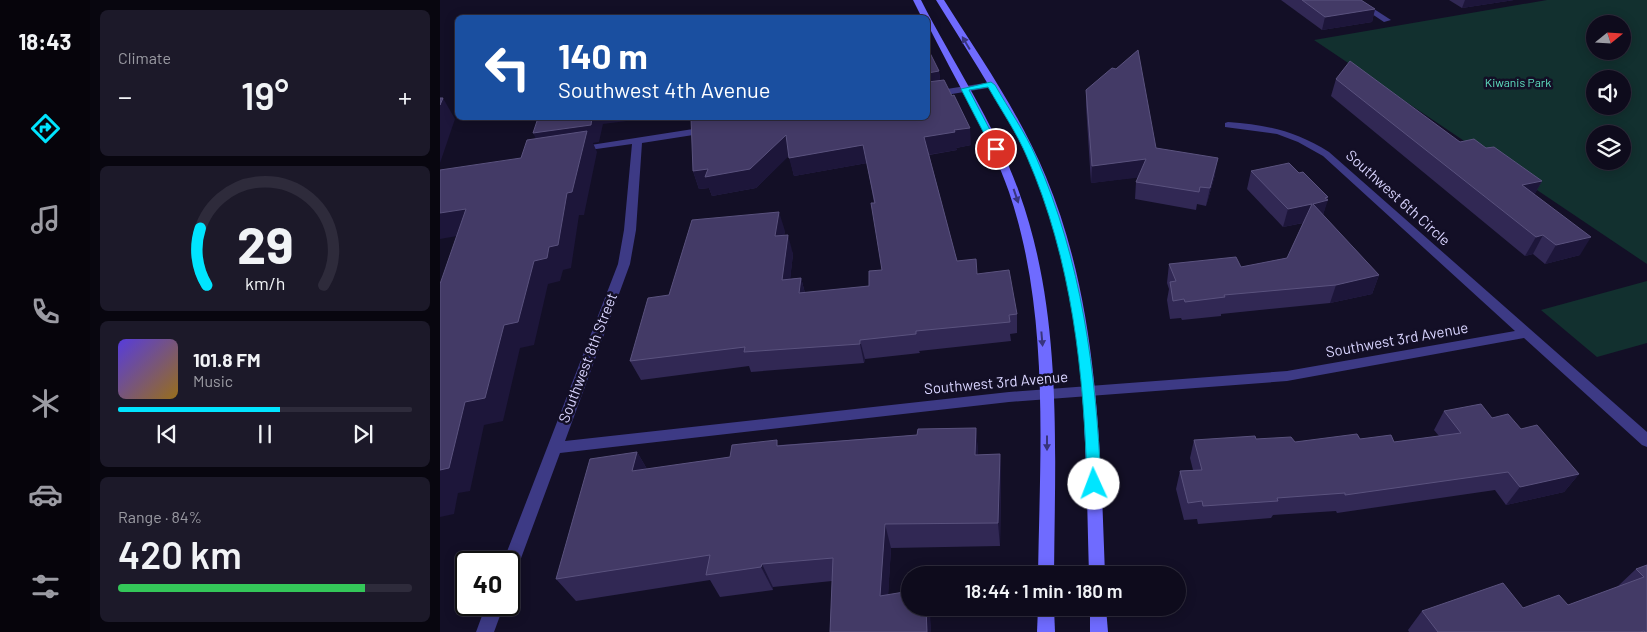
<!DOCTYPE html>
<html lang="en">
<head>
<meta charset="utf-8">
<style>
  :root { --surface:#0e0b1c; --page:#1c1929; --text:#f1f3f6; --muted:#9b9ba3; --line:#2e2b3b; --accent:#00e5ff }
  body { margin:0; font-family:Barlow,sans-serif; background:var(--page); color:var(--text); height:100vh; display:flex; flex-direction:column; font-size:19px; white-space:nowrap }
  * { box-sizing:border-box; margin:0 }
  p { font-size:16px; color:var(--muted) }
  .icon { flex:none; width:28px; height:28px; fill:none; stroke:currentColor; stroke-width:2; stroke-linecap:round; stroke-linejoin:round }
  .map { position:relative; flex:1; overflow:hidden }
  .sheet { display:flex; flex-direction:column; gap:10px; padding:10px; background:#08060f; width:350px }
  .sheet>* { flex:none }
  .top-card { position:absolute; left:15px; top:15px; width:475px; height:105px; border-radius:8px; box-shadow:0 2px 12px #0003,0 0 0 1px var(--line); background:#1a4fa0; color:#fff; overflow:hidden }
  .needle { width:32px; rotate:72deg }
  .controls { position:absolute; left:1146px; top:15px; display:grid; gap:10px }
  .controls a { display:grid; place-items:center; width:45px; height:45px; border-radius:50%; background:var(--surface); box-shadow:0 2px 12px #0003,0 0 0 1px var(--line); font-size:25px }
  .speed { position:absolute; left:15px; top:551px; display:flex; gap:10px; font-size:25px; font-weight:700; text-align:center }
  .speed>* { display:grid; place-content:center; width:65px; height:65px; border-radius:50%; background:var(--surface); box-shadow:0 2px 12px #0003,0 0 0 1px var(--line); line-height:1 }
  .speed .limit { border:2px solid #111; border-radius:8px; background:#fff; color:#111 }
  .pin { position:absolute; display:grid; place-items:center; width:42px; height:42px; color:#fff; margin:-21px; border:2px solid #fff; border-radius:50%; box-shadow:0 1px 5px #0007 }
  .me { position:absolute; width:55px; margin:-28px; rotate:358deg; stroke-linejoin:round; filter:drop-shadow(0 0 4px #0008) }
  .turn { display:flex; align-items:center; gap:18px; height:105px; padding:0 20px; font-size:22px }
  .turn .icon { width:65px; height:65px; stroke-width:2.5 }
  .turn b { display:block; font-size:35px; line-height:42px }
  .big { font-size:38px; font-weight:600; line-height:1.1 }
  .sheet .card { flex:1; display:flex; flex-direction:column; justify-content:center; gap:8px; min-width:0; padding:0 18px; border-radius:8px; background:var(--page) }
  .sheet .dial { align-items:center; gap:0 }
  .dial svg { height:130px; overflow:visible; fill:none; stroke:var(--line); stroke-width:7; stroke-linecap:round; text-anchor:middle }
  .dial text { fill:var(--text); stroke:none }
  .song { display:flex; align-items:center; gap:15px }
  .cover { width:60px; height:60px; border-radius:8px; background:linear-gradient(135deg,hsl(250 70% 55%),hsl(40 70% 35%)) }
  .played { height:5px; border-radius:2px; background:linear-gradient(90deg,var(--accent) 55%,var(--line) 55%) }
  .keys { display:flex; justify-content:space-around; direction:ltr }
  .heat { display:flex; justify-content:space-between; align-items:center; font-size:28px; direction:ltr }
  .charge { height:8px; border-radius:4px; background:linear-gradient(90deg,#34c759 84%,var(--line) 0) }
  .trip { position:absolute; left:461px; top:566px; width:285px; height:50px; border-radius:25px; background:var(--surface); box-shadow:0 2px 12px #0003,0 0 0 1px var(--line); font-weight:600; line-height:50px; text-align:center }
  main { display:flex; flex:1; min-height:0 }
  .tabs { display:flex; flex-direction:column; width:90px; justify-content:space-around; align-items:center; background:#06040b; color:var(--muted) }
  .tabs .icon { width:35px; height:35px }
  .tabs .current { color:var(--accent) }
  .tabs b { font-size:22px; color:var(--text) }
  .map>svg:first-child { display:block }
  .green { fill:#12302f; fill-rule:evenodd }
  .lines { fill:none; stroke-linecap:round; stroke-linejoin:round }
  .lane { fill:#3d3a85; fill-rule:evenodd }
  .street { fill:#3d3a85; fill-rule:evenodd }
  .secondary { fill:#6f6bff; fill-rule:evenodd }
  .wall { fill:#312854 }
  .shaded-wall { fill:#1d163a }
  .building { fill:#433a66; stroke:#5a527e }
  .oneway { fill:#38347d }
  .route { fill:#00e5ff; stroke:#0095a6 }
  .labels { text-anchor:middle; stroke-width:5; stroke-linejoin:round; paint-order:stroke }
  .far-park-label { font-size:12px; fill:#5fe0c0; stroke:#130f26 }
  .street-label { font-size:15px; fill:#d9d4ff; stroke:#130f26 }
</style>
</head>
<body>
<main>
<nav class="tabs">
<b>18:43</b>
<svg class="icon current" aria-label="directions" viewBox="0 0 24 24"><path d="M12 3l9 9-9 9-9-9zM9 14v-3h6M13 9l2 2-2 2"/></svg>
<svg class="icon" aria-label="music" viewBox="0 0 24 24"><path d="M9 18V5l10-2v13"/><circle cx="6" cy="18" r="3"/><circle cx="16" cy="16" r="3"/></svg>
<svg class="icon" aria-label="phone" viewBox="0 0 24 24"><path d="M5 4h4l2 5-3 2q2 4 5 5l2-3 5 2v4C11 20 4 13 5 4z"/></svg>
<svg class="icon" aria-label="climate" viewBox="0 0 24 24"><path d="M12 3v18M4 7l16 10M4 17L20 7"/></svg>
<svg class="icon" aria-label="car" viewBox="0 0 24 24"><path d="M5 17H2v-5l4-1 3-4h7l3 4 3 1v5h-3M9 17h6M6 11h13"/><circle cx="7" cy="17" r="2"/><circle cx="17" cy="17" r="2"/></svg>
<svg class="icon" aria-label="filters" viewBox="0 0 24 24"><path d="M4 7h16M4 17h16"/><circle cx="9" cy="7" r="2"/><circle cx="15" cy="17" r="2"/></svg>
</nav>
<section class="sheet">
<div class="card"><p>Climate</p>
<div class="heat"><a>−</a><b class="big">19°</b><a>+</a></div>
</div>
<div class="card dial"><svg viewBox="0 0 100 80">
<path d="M14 69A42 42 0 1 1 86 69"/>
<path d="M14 69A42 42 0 0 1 10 34" stroke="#00e5ff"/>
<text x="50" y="56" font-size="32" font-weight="700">29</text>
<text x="50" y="72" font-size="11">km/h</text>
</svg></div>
<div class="card">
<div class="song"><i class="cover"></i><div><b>101.8 FM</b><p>Music</p></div></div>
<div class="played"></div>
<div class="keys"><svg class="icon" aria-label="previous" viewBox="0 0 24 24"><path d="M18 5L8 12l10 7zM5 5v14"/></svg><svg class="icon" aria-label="pause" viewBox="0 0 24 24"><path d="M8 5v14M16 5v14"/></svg><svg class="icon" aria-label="next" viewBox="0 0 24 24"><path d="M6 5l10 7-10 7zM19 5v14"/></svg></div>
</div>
<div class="card"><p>Range · 84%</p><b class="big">420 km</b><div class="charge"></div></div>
</section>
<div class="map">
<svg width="1207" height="632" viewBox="0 0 1207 632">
  <rect width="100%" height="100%" fill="#130f26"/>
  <g class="green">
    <path d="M1107 0H1207V264L874 40ZM1155 24H1182V51H1155ZM1155 79H1182V106H1155ZM1155 134H1182V161H1155Z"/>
    <polygon points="1207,281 1207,343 1157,357 1101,310"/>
  </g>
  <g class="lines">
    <polygon class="lane" points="911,0 920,0 951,20 944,22"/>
    <g class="street">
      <polygon points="551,82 555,85 554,87 488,98 488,92"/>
      <path d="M788 122C828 125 855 131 889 152L1207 432V447L1202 445 1084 338 847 381 569 402 120 453 77 569 75 575 69 577V562H63L178 264 184 230 192 144 135 152V148L138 147 266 127 271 130 266 133 202 143 196 230 190 264 125 441 569 392 847 371 1075 331 883 156 858 142 837 134 785 127V123Z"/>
      <polygon points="46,605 64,605 54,632 36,632"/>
    </g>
    <g class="secondary">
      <path d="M473 0H481C513 63 555 124 579 192 623 313 615 448 614 575H598C600 449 610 313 569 192 549 134 515 80 488 25V18H482Z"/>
      <path d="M496 0H504C540 57 580 114 606 177 658 302 660 441 665 575H649C645 442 648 300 595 175 569 113 531 57 496 0Z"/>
      <polygon points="598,608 614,608 615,632 597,632"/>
      <polygon points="650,608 666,608 668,632 650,632"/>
    </g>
  </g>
  <g class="wall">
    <polygon points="841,0 921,0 935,9 932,22 882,30"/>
    <polygon points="1009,0 1074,0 1022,8"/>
    <polygon points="499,71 500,80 531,145 516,148 517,150 489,155 517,261 537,274 577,314 577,333 570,334 571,341 479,351 480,353 425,359 424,363 311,372 309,366 201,380 190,361 229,295 345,231 344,235 353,254 350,279 361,278 365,293 429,286 442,270 434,203 427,163 354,176 349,155 316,188 272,196 269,188 259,189 253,171 254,118 488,118"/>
    <polygon points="896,79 1020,142 1046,148 1102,181 1094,195 1140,255 1105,264 1093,254 1085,256 891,96"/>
    <polygon points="646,90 716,148 775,175 766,206 757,204 756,210 695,199 696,182 698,177 651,183 646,106"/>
    <polygon points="811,171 887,200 883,215 939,275 932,294 890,303 781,314 781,316 742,320 741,318 730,319 727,300 729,289 727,283 729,264 801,267 847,258 863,223 843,227 807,189"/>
    <polygon points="1004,411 1052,418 1081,429 1139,474 1124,492 1066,505 1055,490 897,513 896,511 833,515 831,518 758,524 757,519 744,520 736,489 740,471 753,470 750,458 754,440 816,439 855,442 920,439 954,442 999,436 994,430"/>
    <polygon points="536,428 538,455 560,454 561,478 560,546 451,548 448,594 470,608 489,608 491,632 390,632 392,581 333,587 333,590 280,597 270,580 136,601 116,579 197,452 207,469 290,457 340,445 477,435"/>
    <polygon points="1207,565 1207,632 969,632 968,630 982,611 1083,608 1128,605 1177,587 1196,569"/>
  </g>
  <g class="shaded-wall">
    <polygon points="1025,0 1074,0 1022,8"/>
    <polygon points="935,9 932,22 882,30 885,17"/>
    <polygon points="499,71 501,88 488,91 488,73"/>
    <polygon points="3,98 15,119 0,163 0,105"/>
    <polygon points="152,118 210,118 163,124 159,142 153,143 157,152 144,215 139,215 131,268 123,270 120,281 108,284 94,345 80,348 63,421 44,425 30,491 18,493 14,514 0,517 0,470 25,402 64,325 94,261 109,247 102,151 93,133"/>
    <polygon points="530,128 531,145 516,148 517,150 486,155 484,137 514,130"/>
    <polygon points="346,135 351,154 316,188 272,196 269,188 259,189 253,171"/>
    <polygon points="423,145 427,163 354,176 349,158"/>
    <polygon points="778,158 775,175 766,206 770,188"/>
    <polygon points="706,159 704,177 651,183 652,166"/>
    <polygon points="1102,181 1092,199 1082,185"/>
    <polygon points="888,197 888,200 882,218 873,204"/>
    <polygon points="872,204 867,222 843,227 848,209"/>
    <polygon points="26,209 40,232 0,239 0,213"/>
    <polygon points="339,212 345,231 341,255 335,236"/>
    <polygon points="348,235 353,254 348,299 342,280"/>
    <polygon points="1103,235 1093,254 1085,256 1096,237"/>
    <polygon points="1151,237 1140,255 1105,264 1116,245"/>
    <polygon points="939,275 932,294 890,303 896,285"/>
    <polygon points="361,278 366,297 359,293"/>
    <polygon points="420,340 425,359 424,363 420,344"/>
    <polygon points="536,428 538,452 537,479 535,455"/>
    <polygon points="197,452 211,476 192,471"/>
    <polygon points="560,454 561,478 560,546 558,523"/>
    <polygon points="1139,474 1124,492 1066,505 1080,487"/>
    <polygon points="445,524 451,548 447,617 440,596"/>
    <polygon points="322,564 333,587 333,590 321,567"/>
    <polygon points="486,608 489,608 490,611 491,632 487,632"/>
  </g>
  <g class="building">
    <polygon points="862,0 921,0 935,9 885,17"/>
    <polygon points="488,49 499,71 488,73"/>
    <polygon points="698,50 716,148 778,158 770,188 760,187 759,192 696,182 706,159 652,166 646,90 672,68 676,69"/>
    <polygon points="910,61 1020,142 1034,139 1046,148 1054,147 1102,181 1082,185 1151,237 1116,245 1103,235 1096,237 896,79"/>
    <polygon points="504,80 512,96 514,95 530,128 514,130 515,132 484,137 517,261 536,259 537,274 569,270 577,314 569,315 570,322 476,331 476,334 420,340 420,344 304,352 305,347 190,361 208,298 229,295 252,220 339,212 335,236 348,235 342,280 361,278 359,293 429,286 429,271 442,270 431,203 435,203 423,145 349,158 346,135 310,169 265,177 268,169 253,171 251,118 488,118 488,82"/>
    <polygon points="0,98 3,98 0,105"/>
    <polygon points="98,118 152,118 151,125 93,133"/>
    <polygon points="147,131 132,192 127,193 118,245 109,247 107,258 94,261 78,322 64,325 45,398 25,402 9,468 0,470 0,284 26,209 0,213 0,170 81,158 87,140"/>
    <polygon points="849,163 859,173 863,172 888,197 885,198 888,200 873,204 939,275 896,285 784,295 785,297 745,302 744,299 733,301 730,282 736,281 729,264 796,257 801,267 847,258 872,204 848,209 811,171"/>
    <polygon points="1041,404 1052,418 1068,414 1081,429 1097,425 1139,474 1080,487 1068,472 905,495 905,493 837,498 838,501 763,506 762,501 748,503 740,471 762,470 754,440 815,436 816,439 851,437 855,442 917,434 920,439 951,435 954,442 1021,433 1004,411"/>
    <polygon points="536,428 535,455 560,454 558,523 445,524 440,596 470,591 470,608 486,608 487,632 390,632 393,558 322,564 321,567 266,575 270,555 116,579 150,459 197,452 192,471 290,457 292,445 337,440 337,446 477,435 478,429"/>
    <polygon points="1207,565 1207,632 1205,632 1204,631 1200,632 998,632 982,611 1063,583 1083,608 1119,595 1128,605 1204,577 1196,569"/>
  </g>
  <defs><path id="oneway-solid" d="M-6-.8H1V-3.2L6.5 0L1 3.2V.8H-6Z" transform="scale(1.25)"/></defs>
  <g class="oneway">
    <use href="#oneway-solid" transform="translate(526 43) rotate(-121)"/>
    <use href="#oneway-solid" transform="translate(576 196) rotate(71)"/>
    <use href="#oneway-solid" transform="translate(602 339) rotate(85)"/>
    <use href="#oneway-solid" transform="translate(607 443) rotate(90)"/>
  </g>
  <path class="route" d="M551 82 555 85C568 108 585 132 596 157 642 261 656 371 661 484L659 488 654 490 649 488 647 484C644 372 632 260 587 157 577 133 561 110 548 87L529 90 560 149 556 151 552 149 521 89Z"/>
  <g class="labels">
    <g class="far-park-label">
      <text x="1078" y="87">Kiwanis Park</text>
    </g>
    <g class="street-label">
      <text transform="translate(958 198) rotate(42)" y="5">Southwest 6th Circle</text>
      <text transform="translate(957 340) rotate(-10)" y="5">Southwest 3rd Avenue</text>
      <text transform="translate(148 358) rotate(-69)" y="5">Southwest 8th Street</text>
      <text transform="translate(556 383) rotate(-5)" y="5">Southwest 3rd Avenue</text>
    </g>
  </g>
</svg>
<div class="controls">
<a><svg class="needle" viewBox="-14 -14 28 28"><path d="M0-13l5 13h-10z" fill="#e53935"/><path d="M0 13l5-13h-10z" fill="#9b9ba3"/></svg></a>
<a><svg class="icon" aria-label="sound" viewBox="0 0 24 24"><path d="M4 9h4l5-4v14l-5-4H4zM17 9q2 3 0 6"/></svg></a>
<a><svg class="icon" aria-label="layers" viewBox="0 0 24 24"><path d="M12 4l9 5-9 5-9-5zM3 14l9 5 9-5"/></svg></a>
</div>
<div class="speed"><div class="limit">40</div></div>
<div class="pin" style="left:556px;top:149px;background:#d93025"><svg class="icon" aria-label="arrive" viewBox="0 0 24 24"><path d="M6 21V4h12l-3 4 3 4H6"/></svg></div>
<svg class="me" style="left:654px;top:484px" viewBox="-20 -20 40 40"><circle r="19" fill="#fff"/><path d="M0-13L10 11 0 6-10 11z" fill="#00e5ff"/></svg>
<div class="trip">18:44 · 1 min · 180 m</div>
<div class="top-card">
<div class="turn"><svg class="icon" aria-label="left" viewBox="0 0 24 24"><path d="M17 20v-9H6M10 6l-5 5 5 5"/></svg><div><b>140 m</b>Southwest 4th Avenue</div></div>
</div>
</div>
</main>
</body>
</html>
